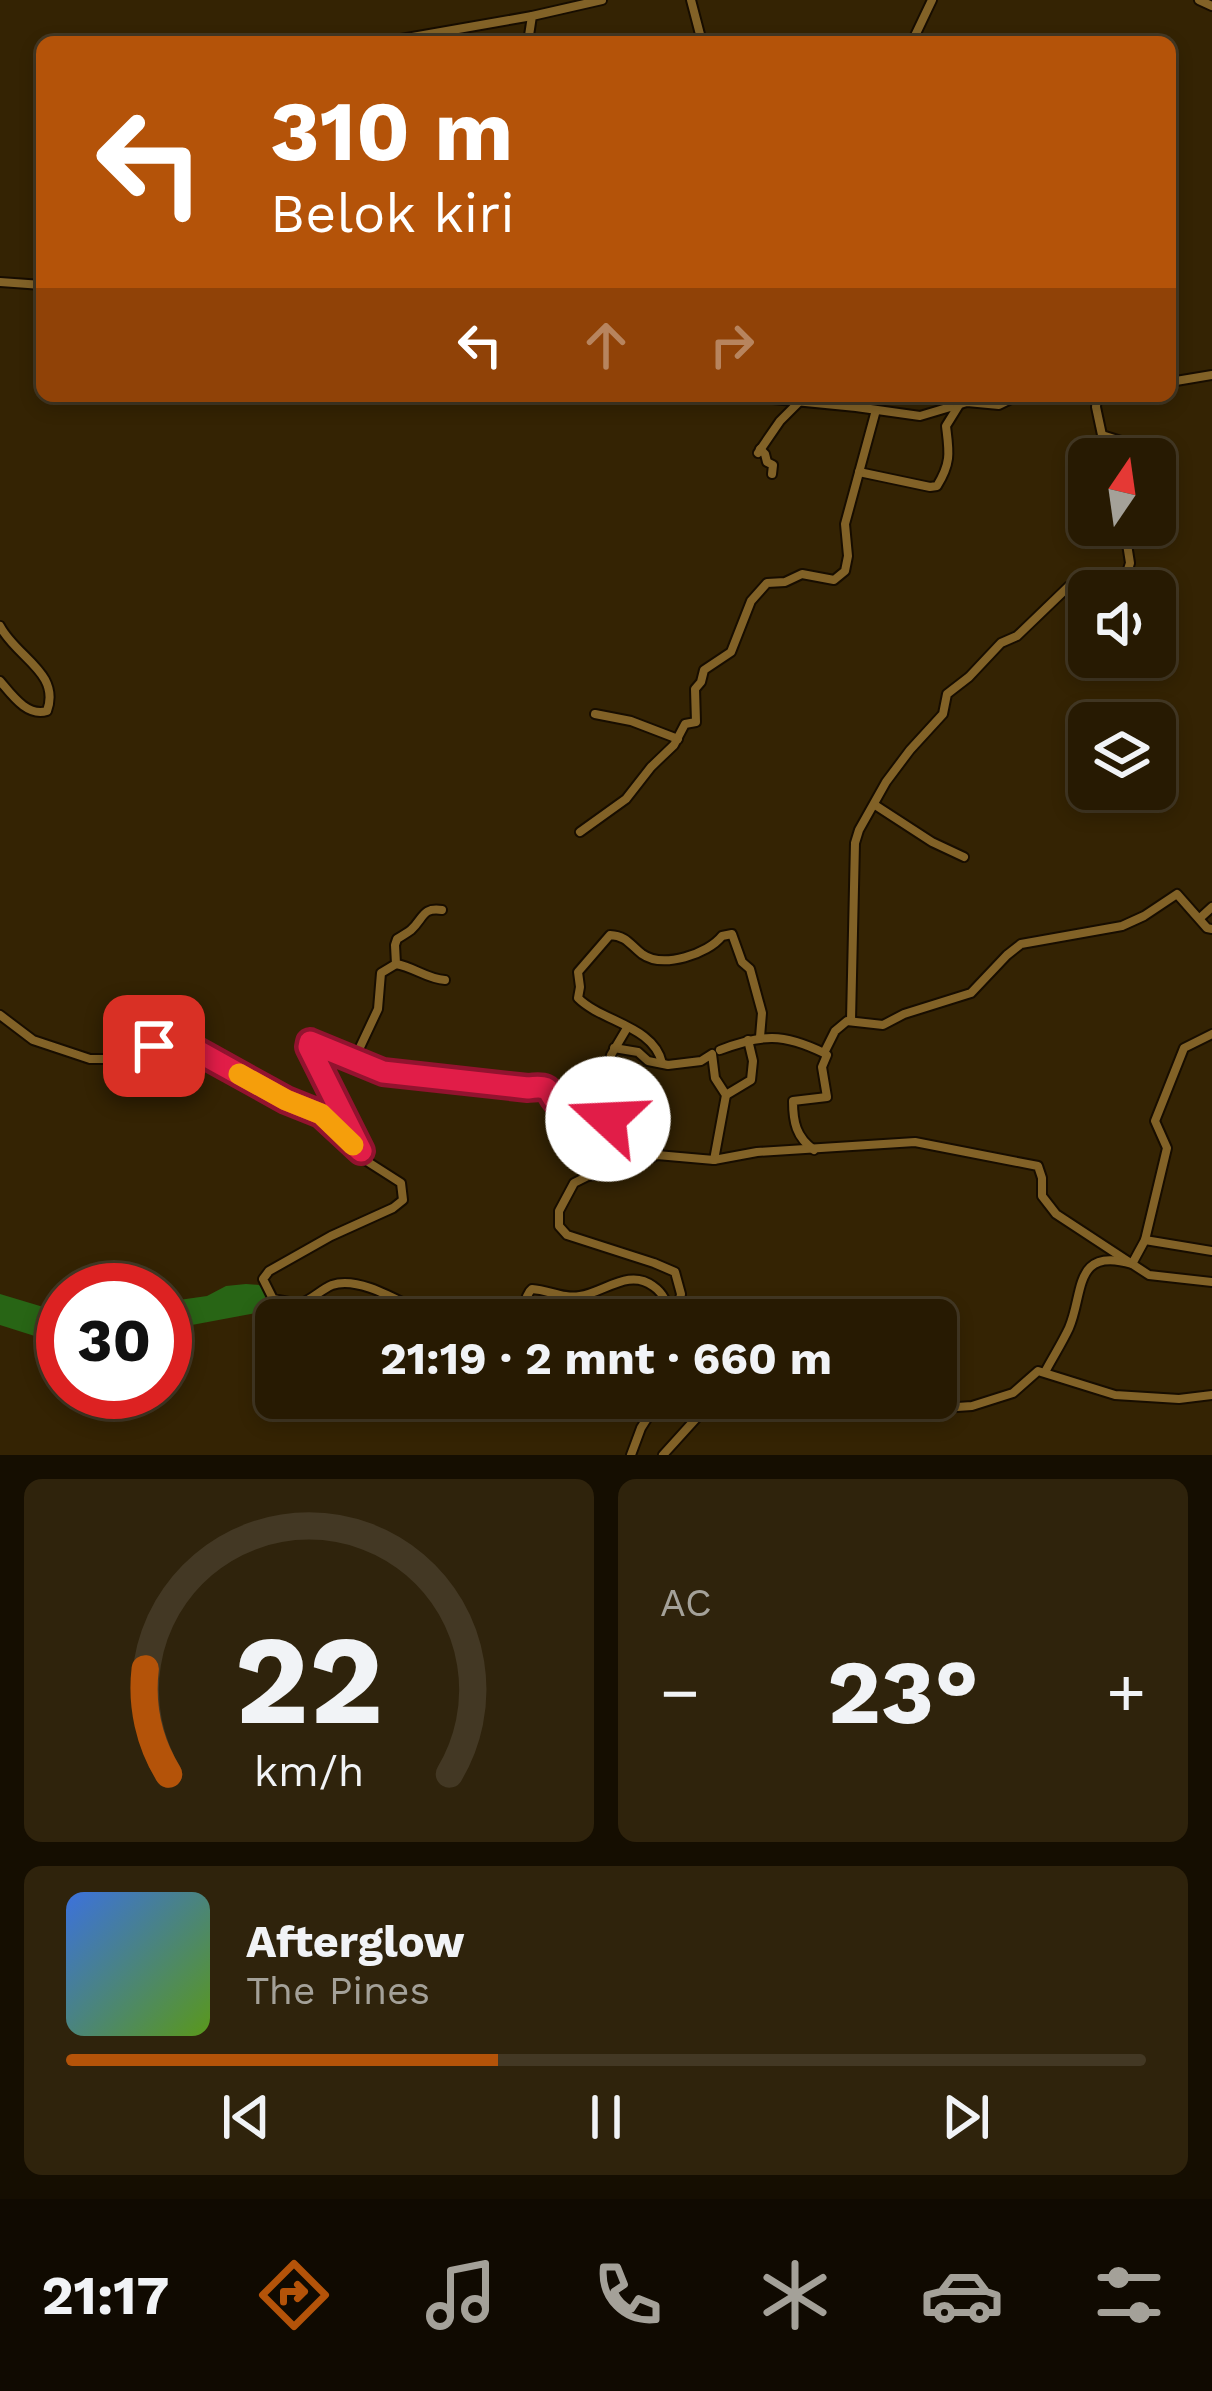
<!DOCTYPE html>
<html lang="id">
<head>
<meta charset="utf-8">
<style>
  :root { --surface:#271a02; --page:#2f230c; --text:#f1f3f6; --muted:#a4a199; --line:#433824; --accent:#b45309 }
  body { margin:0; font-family:"Work Sans",sans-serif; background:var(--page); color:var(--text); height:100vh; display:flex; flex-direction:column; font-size:45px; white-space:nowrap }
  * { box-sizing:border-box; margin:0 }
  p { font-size:39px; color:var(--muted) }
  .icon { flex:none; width:66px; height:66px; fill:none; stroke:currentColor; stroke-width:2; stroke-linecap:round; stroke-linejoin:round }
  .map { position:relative; height:1455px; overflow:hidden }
  .panel { display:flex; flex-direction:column; gap:24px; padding:24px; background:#150e01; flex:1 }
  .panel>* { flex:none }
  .guide { position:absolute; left:36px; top:36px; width:1140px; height:366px; border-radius:18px; box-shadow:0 6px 18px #0003,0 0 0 3px var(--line); background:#b45309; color:#fff; overflow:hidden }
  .needle { width:78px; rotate:13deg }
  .tools { position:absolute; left:1068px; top:438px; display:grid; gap:24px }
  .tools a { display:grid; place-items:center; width:108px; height:108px; border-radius:18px; background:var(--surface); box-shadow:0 6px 18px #0003,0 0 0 3px var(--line); font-size:60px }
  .speed { position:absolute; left:36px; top:1263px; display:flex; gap:24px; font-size:60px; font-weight:700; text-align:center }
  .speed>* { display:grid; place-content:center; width:156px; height:156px; border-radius:50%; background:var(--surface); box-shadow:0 6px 18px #0003,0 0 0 3px var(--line); line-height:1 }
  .speed .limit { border:18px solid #d22; background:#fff; color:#111 }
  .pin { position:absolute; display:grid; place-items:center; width:102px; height:102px; color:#fff; margin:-51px; border-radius:24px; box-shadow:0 6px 18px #0006 }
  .me { position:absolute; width:132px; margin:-66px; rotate:290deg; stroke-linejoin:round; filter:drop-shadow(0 0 9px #0008) }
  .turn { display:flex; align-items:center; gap:42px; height:252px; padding:0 36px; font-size:54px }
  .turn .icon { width:156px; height:156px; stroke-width:2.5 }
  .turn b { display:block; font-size:84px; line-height:102px }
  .lanes { display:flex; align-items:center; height:114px; padding:0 36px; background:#0003; justify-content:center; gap:60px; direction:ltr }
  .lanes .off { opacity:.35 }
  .big { font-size:90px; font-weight:700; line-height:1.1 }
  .panel .card { flex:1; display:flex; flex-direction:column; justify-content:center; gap:18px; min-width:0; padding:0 42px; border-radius:18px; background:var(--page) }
  .panel .dial { align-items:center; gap:0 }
  .dial svg { height:312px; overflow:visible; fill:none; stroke:var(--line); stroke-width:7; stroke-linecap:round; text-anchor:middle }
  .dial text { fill:var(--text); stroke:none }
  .song { display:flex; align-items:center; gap:36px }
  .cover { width:144px; height:144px; border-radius:18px; background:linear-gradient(135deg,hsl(220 70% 55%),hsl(90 70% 35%)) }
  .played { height:12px; border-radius:6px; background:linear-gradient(90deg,var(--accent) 40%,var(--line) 40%) }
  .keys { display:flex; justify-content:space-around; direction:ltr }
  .heat { display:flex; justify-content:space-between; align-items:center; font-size:66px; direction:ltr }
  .panel .tiles { flex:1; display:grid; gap:24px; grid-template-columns:1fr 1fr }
  .card:last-child { grid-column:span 2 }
  .trip { position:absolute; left:255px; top:1299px; width:702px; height:120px; border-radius:18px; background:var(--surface); box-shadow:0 6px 18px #0003,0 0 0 3px var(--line); font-weight:700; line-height:120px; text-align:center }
  .dock { display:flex; height:192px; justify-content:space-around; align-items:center; background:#100a01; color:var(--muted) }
  .dock .icon { width:84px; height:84px }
  .dock .active { color:var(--accent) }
  .dock b { font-size:54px; color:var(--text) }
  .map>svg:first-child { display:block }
  .forest { fill:#286515 }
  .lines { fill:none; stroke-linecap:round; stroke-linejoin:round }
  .minor-casing { stroke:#170d00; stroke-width:12 }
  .minor { stroke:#826227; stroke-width:8 }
  .route-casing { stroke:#92132f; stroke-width:30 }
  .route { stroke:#e11d48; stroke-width:21 }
  .slow { stroke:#f59e0b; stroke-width:21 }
</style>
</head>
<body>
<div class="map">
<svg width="1212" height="1455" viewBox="0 0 1212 1455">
  <rect width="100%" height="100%" fill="#342303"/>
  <g class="forest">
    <polygon points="246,1284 259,1285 274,1296 299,1299 267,1311 165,1330 165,1302 207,1296 226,1286"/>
    <polygon points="0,1294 50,1309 63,1309 63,1345 0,1325"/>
  </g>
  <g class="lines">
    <g class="minor-casing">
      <g id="minor">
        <polyline points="691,0 702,42"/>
        <polyline points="1199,0 1212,6"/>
        <polyline points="401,39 532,16"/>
        <polyline points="528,42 532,16 602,0"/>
        <polyline points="912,42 932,0"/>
        <polyline points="0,282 42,285"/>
        <polyline points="1170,382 1212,375"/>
        <polyline points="743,396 856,407 920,416 967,402 999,405 1017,396"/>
        <polyline points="1097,396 1096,407 1102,435 1121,441 1129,459"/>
        <polyline points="760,449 765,454 767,462 773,465 772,474"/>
        <polyline points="758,453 780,421 798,403"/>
        <path d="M859 472 930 487 937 486C952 462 949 451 946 426L959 405"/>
        <polyline points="1126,576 1133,583 1135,591"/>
        <path d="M0 626C16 657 61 673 47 711 27 717 12 695 0 681"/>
        <polyline points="1132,666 1133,657"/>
        <polyline points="595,714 631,721 678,739"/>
        <polyline points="875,805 932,842 964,857"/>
        <polyline points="580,832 626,799 651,767 674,745 685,724 696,722 695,689 701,682 704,670 731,652 751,601 767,583 785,582 802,574 834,580 845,571 848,556 845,524 876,410"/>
        <path d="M442 910C422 907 424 918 411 930 407 933 402 936 397 939L395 945 396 964C414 967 427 979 445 980"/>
        <polyline points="1200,918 1212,907"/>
        <path d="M0 1015 33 1040 90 1059H112L154 1046 192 1048 286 1100 321 1114 361 1151 365 1160 401 1183 403 1200 393 1208 331 1236 269 1271 263 1279 273 1299 299 1304C312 1300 320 1290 332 1285 363 1274 411 1310 439 1320"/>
        <polyline points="851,1020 855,843 859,830 886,782 910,750 943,714 947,694 969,677 1001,643 1017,636 1068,587 1126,576 1130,563 1124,525"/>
        <polyline points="614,1048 638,1052 648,1061 668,1065 701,1061 712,1054 715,1078 726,1095 714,1160"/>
        <path d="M720 1050C762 1034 783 1033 824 1053L835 1031 847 1021 883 1025 904 1014 971 993 1007 955 1021 944 1122 926 1144 916 1177 894 1207 928 1212 929"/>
        <polyline points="354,1060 378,1009 381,973 396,964"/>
        <path d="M662 1063C654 1026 602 1022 578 998L580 987 578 972 610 935C627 936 630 945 642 954 663 969 708 954 722 936L732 934 742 962 750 969 762 1013 760 1037"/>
        <polyline points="726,1095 751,1080 753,1061 748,1040"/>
        <path d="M359 1148 309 1047 310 1042 383 1072 528 1089C557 1085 545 1096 563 1107 574 1114 593 1118 605 1121L608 1119 611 1055 627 1028"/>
        <path d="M814 1150C796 1137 793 1122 793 1101L827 1097 822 1067 827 1055 824 1053"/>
        <polyline points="1145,1240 1212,1251"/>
        <path d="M519 1320C527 1311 523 1296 532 1289 549 1290 563 1299 580 1296 605 1292 629 1268 653 1286 665 1294 669 1306 670 1320"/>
        <polyline points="676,1320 681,1294 675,1272 654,1263 567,1235 559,1226 559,1211 574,1183 588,1176 626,1169 657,1155 714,1160 757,1152 915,1142 1038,1166 1042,1178 1042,1196 1056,1214 1149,1275 1212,1282"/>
        <path d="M1045 1372C1053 1357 1062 1343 1069 1328 1084 1294 1073 1246 1132 1264L1145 1240 1167 1148 1155 1121 1184 1048 1212 1034"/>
        <polyline points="631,1455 641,1428 660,1398"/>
        <polyline points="663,1455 711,1402 754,1412 771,1409 788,1402 804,1401 867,1414 905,1412 942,1406 957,1407 972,1406 1013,1393 1038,1371 1115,1395 1179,1399 1212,1395"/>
      </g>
    </g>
    <use href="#minor" class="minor"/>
  </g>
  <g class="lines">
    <g class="route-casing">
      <path id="route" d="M154 1046 192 1048 286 1100 321 1114 361 1151 309 1047 310 1042 383 1072 528 1088C557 1084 545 1095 562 1107 572 1114 591 1117 603 1121L608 1119"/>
    </g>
    <use href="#route" class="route"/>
    <polyline class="slow" points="239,1074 286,1100 321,1114 353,1145"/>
  </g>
</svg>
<div class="tools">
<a><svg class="needle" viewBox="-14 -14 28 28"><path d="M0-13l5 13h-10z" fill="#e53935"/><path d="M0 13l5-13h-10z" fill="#a4a199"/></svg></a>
<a><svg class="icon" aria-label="sound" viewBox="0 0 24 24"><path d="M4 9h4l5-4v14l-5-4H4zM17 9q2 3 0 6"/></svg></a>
<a><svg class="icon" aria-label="layers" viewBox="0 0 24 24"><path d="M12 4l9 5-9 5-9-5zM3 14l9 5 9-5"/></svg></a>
</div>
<div class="speed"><div class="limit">30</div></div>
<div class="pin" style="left:154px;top:1046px;background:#d93025"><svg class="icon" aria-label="arrive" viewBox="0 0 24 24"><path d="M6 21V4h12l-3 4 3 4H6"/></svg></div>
<svg class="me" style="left:608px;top:1119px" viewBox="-20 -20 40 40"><circle r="19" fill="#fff"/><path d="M0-13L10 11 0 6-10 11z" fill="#e11d48"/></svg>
<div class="trip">21:19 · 2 mnt · 660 m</div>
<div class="guide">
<div class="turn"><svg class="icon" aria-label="left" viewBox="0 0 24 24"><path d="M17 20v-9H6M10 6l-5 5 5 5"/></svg><div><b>310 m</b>Belok kiri</div></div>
<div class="lanes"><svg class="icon" aria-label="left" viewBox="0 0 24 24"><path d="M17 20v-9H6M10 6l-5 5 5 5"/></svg><svg class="icon off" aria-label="ahead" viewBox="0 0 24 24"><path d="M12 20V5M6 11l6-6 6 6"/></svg><svg class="icon off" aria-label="right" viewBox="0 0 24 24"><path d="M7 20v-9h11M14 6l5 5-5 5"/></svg></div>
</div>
</div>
<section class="panel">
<div class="tiles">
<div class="card dial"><svg viewBox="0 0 100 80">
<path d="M14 69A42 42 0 1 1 86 69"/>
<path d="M14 69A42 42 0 0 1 8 42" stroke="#b45309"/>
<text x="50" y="56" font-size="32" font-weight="700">22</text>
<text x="50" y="72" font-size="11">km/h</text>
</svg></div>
<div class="card"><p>AC</p>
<div class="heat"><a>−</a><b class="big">23°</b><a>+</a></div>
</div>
<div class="card">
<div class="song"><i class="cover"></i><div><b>Afterglow</b><p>The Pines</p></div></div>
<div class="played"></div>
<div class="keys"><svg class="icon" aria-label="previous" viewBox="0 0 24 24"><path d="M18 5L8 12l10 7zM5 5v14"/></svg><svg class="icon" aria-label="pause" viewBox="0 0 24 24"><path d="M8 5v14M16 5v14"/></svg><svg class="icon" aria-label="next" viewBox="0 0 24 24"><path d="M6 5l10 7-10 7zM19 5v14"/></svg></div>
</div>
</div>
</section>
<nav class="dock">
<b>21:17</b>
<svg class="icon active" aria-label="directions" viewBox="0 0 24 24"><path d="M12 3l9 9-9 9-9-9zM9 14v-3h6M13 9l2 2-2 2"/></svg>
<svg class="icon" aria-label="music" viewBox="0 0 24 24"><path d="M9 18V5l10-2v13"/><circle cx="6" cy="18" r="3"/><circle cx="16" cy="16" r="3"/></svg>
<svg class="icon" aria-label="phone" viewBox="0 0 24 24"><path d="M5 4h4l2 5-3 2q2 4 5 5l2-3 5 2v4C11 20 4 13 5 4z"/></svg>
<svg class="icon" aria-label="climate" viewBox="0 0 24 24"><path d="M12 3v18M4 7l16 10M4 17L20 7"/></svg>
<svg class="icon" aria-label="car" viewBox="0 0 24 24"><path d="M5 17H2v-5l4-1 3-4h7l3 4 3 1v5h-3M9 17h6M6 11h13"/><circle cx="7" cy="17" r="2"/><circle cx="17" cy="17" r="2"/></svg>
<svg class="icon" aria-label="filters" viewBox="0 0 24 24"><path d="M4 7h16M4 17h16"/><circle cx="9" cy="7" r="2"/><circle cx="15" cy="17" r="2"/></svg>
</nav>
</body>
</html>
